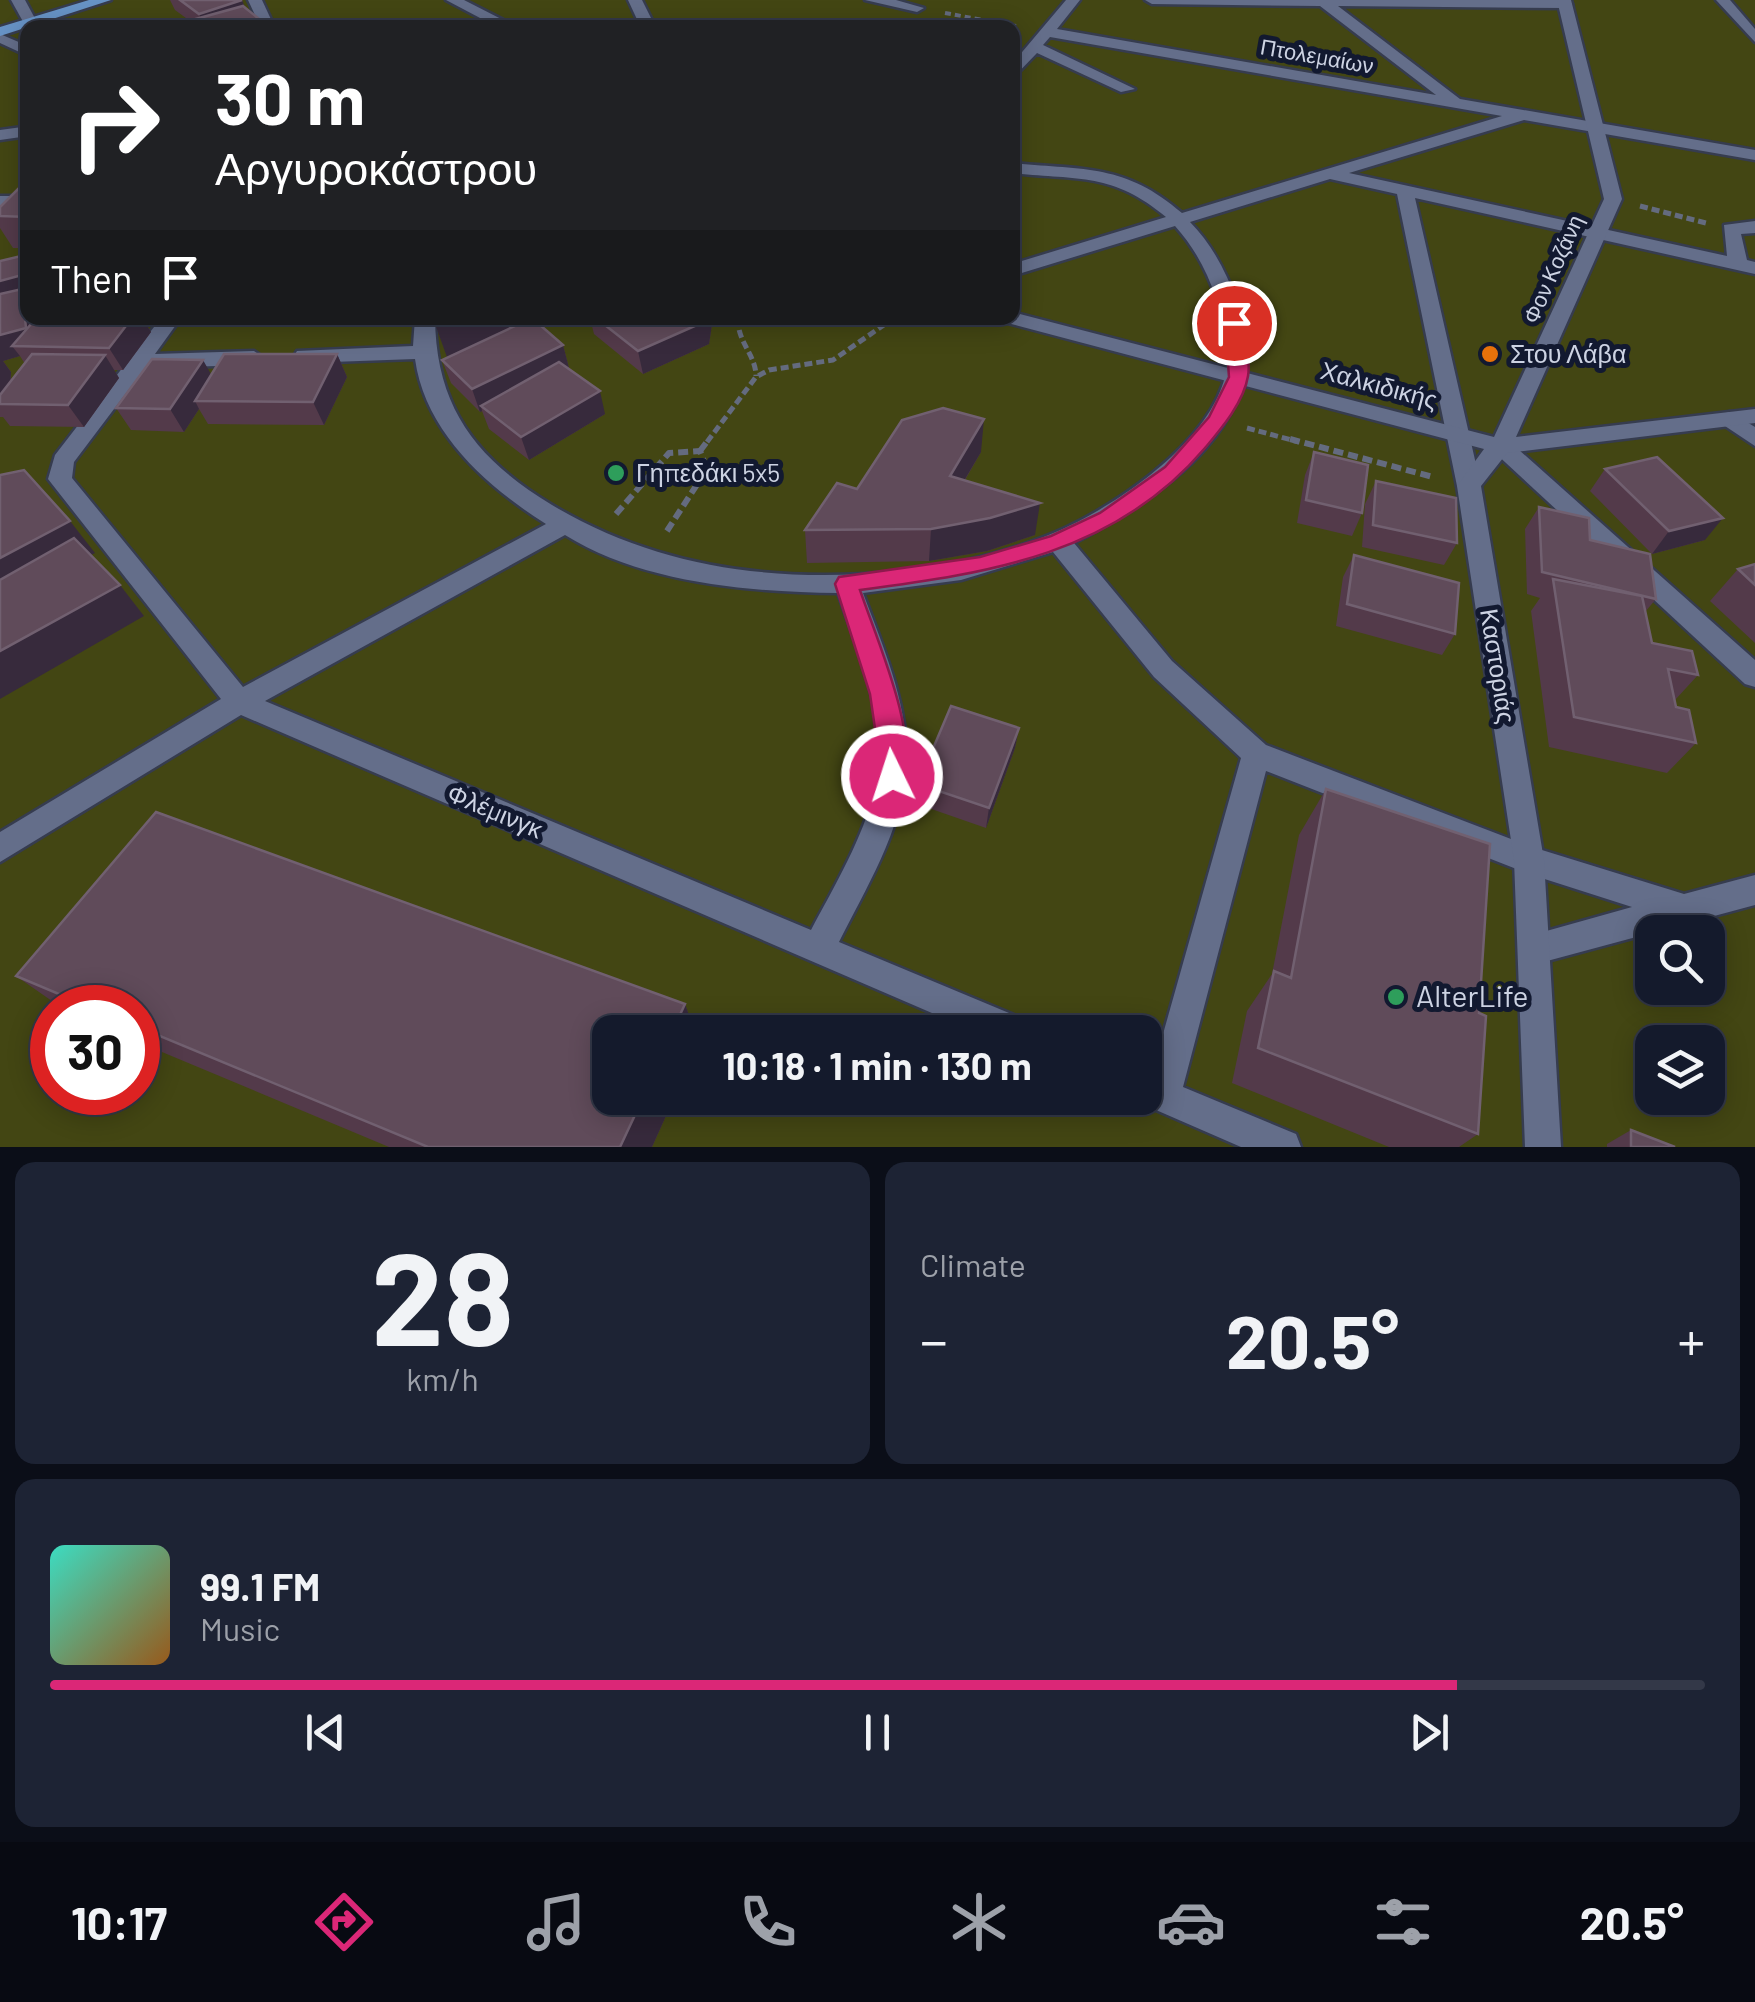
<!DOCTYPE html>
<html lang="en">
<head>
<meta charset="utf-8">
<style>
  :root { --surface:#141a2c; --page:#1d2334; --text:#f1f3f6; --muted:#9da1a9; --line:#333848; --accent:#db2777 }
  body { margin:0; font-family:Barlow,sans-serif; background:var(--page); color:var(--text); height:100vh; display:flex; flex-direction:column; font-size:38px; white-space:nowrap }
  * { box-sizing:border-box; margin:0 }
  p { font-size:32px; color:var(--muted) }
  .icon { flex:none; width:55px; height:55px; fill:none; stroke:currentColor; stroke-width:2; stroke-linecap:round; stroke-linejoin:round }
  .map { position:relative; height:1147px; overflow:hidden }
  .details { display:flex; flex-direction:column; gap:15px; padding:15px; background:#0b0e18; flex:1 }
  .details>* { flex:none }
  .top-card { position:absolute; left:20px; top:20px; width:1000px; height:305px; border-radius:20px; box-shadow:0 5px 25px #0003,0 0 0 2px var(--line); background:#202124; color:#fff; overflow:hidden }
  .fabs { position:absolute; left:1635px; top:915px; display:grid; gap:20px }
  .fabs a { display:grid; place-items:center; width:90px; height:90px; border-radius:20px; background:var(--surface); box-shadow:0 5px 25px #0003,0 0 0 2px var(--line); font-size:50px }
  .speed { position:absolute; left:30px; top:985px; display:flex; gap:20px; font-size:50px; font-weight:700; text-align:center }
  .speed>* { display:grid; place-content:center; width:130px; height:130px; border-radius:50%; background:var(--surface); box-shadow:0 5px 25px #0003,0 0 0 2px var(--line); line-height:1 }
  .speed .limit { border:15px solid #d22; background:#fff; color:#111 }
  .pin { position:absolute; display:grid; place-items:center; width:85px; height:85px; color:#fff; margin:-42px; border:5px solid #fff; border-radius:50%; box-shadow:0 2px 10px #0007 }
  .me { position:absolute; width:110px; margin:-55px; rotate:356deg; stroke-linejoin:round; filter:drop-shadow(0 0 8px #0008) }
  .turn { display:flex; align-items:center; gap:35px; height:210px; padding:0 30px; font-size:45px }
  .turn .icon { width:130px; height:130px; stroke-width:2.5 }
  .turn b { display:block; font-size:70px; line-height:85px }
  .then { display:flex; align-items:center; height:95px; padding:0 30px; background:#0003; gap:20px; font-size:38px }
  .big { font-size:75px; font-weight:700; line-height:1.1 }
  .details .widget { flex:1; display:flex; flex-direction:column; justify-content:center; gap:15px; min-width:0; padding:0 35px; border-radius:20px; background:var(--page) }
  .details .dial { align-items:center; gap:0 }
  .dial b { font-size:130px; line-height:1 }
  .song { display:flex; align-items:center; gap:30px }
  .cover { width:120px; height:120px; border-radius:15px; background:linear-gradient(135deg,hsl(170 70% 55%),hsl(30 70% 35%)) }
  .played { height:10px; border-radius:5px; background:linear-gradient(90deg,var(--accent) 85%,var(--line) 85%) }
  .keys { display:flex; justify-content:space-around; direction:ltr }
  .heat { display:flex; justify-content:space-between; align-items:center; font-size:55px; direction:ltr }
  .details .tiles { flex:1; display:grid; gap:15px; grid-template-columns:1fr 1fr }
  .widget:last-child { grid-column:span 2 }
  .trip { position:absolute; left:592px; top:1015px; width:570px; height:100px; border-radius:20px; background:var(--surface); box-shadow:0 5px 25px #0003,0 0 0 2px var(--line); font-weight:700; line-height:100px; text-align:center }
  .tabs { display:flex; height:160px; justify-content:space-around; align-items:center; background:#080a12; color:var(--muted) }
  .tabs .icon { width:70px; height:70px }
  .tabs .selected { color:var(--accent) }
  .tabs b { font-size:45px; color:var(--text) }
  .map>svg:first-child { display:block }
  .green { fill:#434613; fill-rule:evenodd }
  .lines { fill:none; stroke-linecap:round; stroke-linejoin:round }
  .street-casing { stroke:#363c4f; stroke-width:5 }
  .secondary-casing { stroke:#363c4f; stroke-width:5 }
  .primary-casing { stroke:#363c4f; stroke-width:5 }
  .path-far2 { stroke:#646b7f; stroke-width:4; stroke-dasharray:6 4; stroke-linecap:butt }
  .path-far1 { stroke:#646b7f; stroke-width:5; stroke-dasharray:8 4; stroke-linecap:butt }
  .path { stroke:#646b7f; stroke-width:6; stroke-dasharray:10 5; stroke-linecap:butt }
  .street { fill:#646e8a; fill-rule:evenodd }
  .secondary { fill:#646e8a; fill-rule:evenodd }
  .primary { fill:#6793c6; fill-rule:evenodd }
  .wall { fill:#533a4a; fill-rule:evenodd }
  .shaded-wall { fill:#372a3c }
  .building { fill:#604b5a; stroke:#716070; stroke-width:2.5 }
  .route { fill:#db2777; stroke:#8e194d; stroke-width:2.5 }
  .food-dot { fill:#e8710a; stroke:#121930; stroke-width:4 }
  .leisure-dot { fill:#2e9e5b; stroke:#121930; stroke-width:4 }
  .labels { text-anchor:middle; stroke-width:10; stroke-linejoin:round; paint-order:stroke }
  .far-street-label { font-size:22px; fill:#cdd3e3; stroke:#121930 }
  .poi-label { font-size:25px; fill:#cdd3e3; stroke:#121930; text-anchor:start }
  .street-label { font-size:25px; fill:#cdd3e3; stroke:#121930 }
  .near-poi-label { font-size:30px; fill:#cdd3e3; stroke:#121930; text-anchor:start }
</style>
</head>
<body>
<div class="map">
<svg width="1755" height="1147" viewBox="0 0 1755 1147">
  <rect width="100%" height="100%" fill="#1b233a"/>
  <path class="green" d="M0 0H1755V1147H0ZM28 28H1012V318H28ZM1652 932H1708V988H1652ZM52 1008H138V1092H52ZM610 1032H1145V1098H610ZM1652 1042H1708V1098H1652Z"/>
  <g class="lines">
    <g class="street-casing">
      <g id="street">
        <polygon points="11,0 25,0 38,24 36,27 26,27"/>
        <polygon points="446,0 464,0 519,28 499,28"/>
        <polygon points="628,0 642,0 656,28 641,28"/>
        <polygon points="865,0 896,0 924,8 917,12"/>
        <path d="M1066 0H1080L1057 29 1436 95 1320 6 1152 4 1145 0H1566L1572 4 1565 8 1338 6 1460 99 1755 150V160L1524 120 1349 173 1727 256 1724 225 1755 221V233L1741 234 1747 260 1755 262V274L1415 198 1481 486 1469 494 1457 486 1397 194 1330 179 1190 222C1212 244 1226 272 1237 301 1281 419 1163 496 1074 543L1172 661 1266 745 1529 846 1684 894 1755 875V905L1536 964 1525 959 1520 948 1525 937 1632 907 1529 874 1266 771 1183 1087 1296 1134 1301 1147H1241L1133 1100 1131 1098H1145V1071L1152 1073 1241 758 1154 677 1053 552 961 580 863 593C884 649 911 710 906 771 902 830 865 890 839 942L1026 1020 1031 1032H976L241 715 0 862V832L221 699 48 479 55 455 161 318H181L155 354 254 351 264 358 254 365 145 368 74 462 72 478 243 687 546 524C487 487 425 432 415 359L304 363 297 361 294 356 297 351 413 346 415 318H435C436 407 476 459 552 505 647 562 753 580 864 574 923 571 986 559 1041 538 1106 514 1212 444 1226 372 1231 347 1224 321 1216 298 1207 271 1194 247 1175 226L1012 276V264L1166 217C1113 172 1076 180 1012 173V163C1082 170 1125 163 1182 213L1502 116 1050 37 1043 45 1135 89 1121 92 1037 53 1012 79V64ZM565 535C642 583 749 592 838 593 859 654 890 723 875 789 863 838 835 885 811 930L265 701Z"/>
        <polygon points="0,34 28,46 28,56 0,43"/>
        <polygon points="22,127 28,128 28,136 0,140 0,130"/>
        <rect x="0" y="196" width="28" height="10"/>
        <polygon points="1730,412 1755,427 1755,446 1722,424 1719,419 1722,414"/>
        <polygon points="1501,438 1509,441 1755,660 1755,687 1745,684 1493,451 1490,446"/>
      </g>
    </g>
    <g class="secondary-casing">
      <g id="secondary">
        <polygon points="248,0 262,0 275,28 261,28"/>
        <polygon points="1557,0 1571,0 1622,199 1516,437 1755,409 1755,423 1507,453 1481,486 1544,860 1561,1147 1525,1147 1514,860 1457,486 1484,449 1004,322 1001,318 1012,318 1012,312 1494,437 1604,199"/>
        <polygon points="1716,0 1730,0 1755,29 1755,42"/>
      </g>
    </g>
    <g class="primary-casing">
      <polygon id="primary" points="89,0 111,0 0,36 0,27"/>
    </g>
    <polyline class="path-far2" points="945,13 1016,26"/>
    <g class="path-far1">
      <polyline points="1640,206 1706,223"/>
      <path d="M738 318C737 342 756 355 756 376"/>
      <polyline points="1247,428 1299,442"/>
      <polyline points="707,442 756,377 769,370 833,360 894,318"/>
    </g>
    <g class="path">
      <polyline points="1290,439 1433,477"/>
      <polyline points="700,451 709,439"/>
      <polyline points="616,514 669,453 700,451 707,469 665,534"/>
    </g>
    <use href="#street" class="street"/>
    <use href="#secondary" class="secondary"/>
    <use href="#primary" class="primary"/>
  </g>
  <g class="wall">
    <polygon points="170,0 242,0 244,6 270,28 188,28 185,22 190,21 175,10"/>
    <polygon points="28,182 28,248 13,248 0,228 0,207"/>
    <path d="M0 261 28 318H38L39 323H48L53 318H142L151 332 123 370H114L119 378 84 427 10 426 3 417H0ZM20 356 25 364 11 381V372L3 361Z"/>
    <polygon points="433,318 514,318 517,326 563,345 569,368 568,369 605,414 529,460 489,429 482,411 480,412 451,383 442,360 448,358"/>
    <polygon points="590,318 713,318 709,344 643,374 594,334"/>
    <polygon points="337,354 347,377 324,425 208,424 199,409 184,432 131,430 116,408 211,375"/>
    <polygon points="981,452 965,480 1035,535 987,551 929,561 807,563 805,530 857,489"/>
    <polygon points="1314,452 1362,513 1352,536 1297,523 1305,475"/>
    <polygon points="1605,469 1705,540 1652,554 1590,491"/>
    <polygon points="1376,481 1457,543 1444,565 1362,547 1365,504"/>
    <polygon points="1539,507 1590,540 1656,599 1645,612 1652,643 1698,675 1675,700 1676,707 1696,743 1667,773 1549,747 1531,611 1540,598 1527,594 1525,529"/>
    <polygon points="1354,555 1455,634 1442,655 1336,626 1343,577"/>
    <polygon points="1755,564 1755,643 1710,601 1738,569"/>
    <polygon points="1019,728 1015,748 986,828 917,804 918,784"/>
    <polygon points="1326,789 1479,1013 1478,1134 1459,1147 1389,1147 1232,1083 1247,1011 1272,974 1299,835"/>
    <polygon points="16,976 685,1004 695,1032 610,1032 610,1098 674,1098 652,1147 389,1147 138,1042 138,1008 62,1008"/>
    <polygon points="1631,1130 1675,1147 1607,1147 1607,1144"/>
  </g>
  <g class="shaded-wall">
    <polygon points="242,0 250,20 205,28 199,14"/>
    <polygon points="21,256 28,267 28,318 38,318 41,346 12,346 20,356 3,361 11,372 9,404 0,404 0,281"/>
    <polygon points="132,318 142,318 151,332 123,370 109,348"/>
    <polygon points="433,318 514,318 519,335 448,360"/>
    <polygon points="707,318 713,318 709,344 643,374 638,351"/>
    <polygon points="563,345 569,368 485,409 481,406 482,411 480,412 472,389"/>
    <polygon points="337,354 347,377 324,425 313,402"/>
    <polygon points="105,355 119,378 84,427 68,405"/>
    <polygon points="203,360 216,383 195,401 199,409 184,432 170,409"/>
    <polygon points="600,391 605,414 529,460 521,437"/>
    <polygon points="984,419 981,452 948,508 950,476"/>
    <polygon points="1040,503 1035,535 987,551 929,561 931,529"/>
    <polygon points="1723,518 1705,540 1652,554 1669,531"/>
    <polygon points="70,521 95,553 0,605 0,547"/>
    <polygon points="120,585 144,616 0,699 0,651"/>
    <polygon points="1019,728 1015,748 986,828 989,808"/>
    <polygon points="685,1004 695,1032 672,1032"/>
    <polygon points="643,1098 674,1098 652,1147 620,1147"/>
  </g>
  <g class="building">
    <polygon points="180,0 242,0 199,14"/>
    <polygon points="243,6 269,27 191,28 185,22"/>
    <polygon points="26,181 28,182 28,217 0,216 0,207"/>
    <polygon points="21,256 22,275 0,281 0,261"/>
    <polygon points="22,289 26,328 0,335 0,294"/>
    <polygon points="53,318 132,318 109,348 12,346 32,323 48,323"/>
    <polygon points="532,318 563,345 472,389 442,360"/>
    <polygon points="596,318 707,318 706,321 638,351"/>
    <polygon points="32,354 105,355 68,405 0,404 0,395"/>
    <polygon points="224,354 337,354 313,402 195,401"/>
    <polygon points="152,359 203,360 170,409 116,408"/>
    <polygon points="559,362 600,391 521,437 481,406"/>
    <polygon points="943,408 984,419 950,476 1040,503 990,518 931,529 805,530 837,483 857,489 902,420"/>
    <polygon points="1314,452 1368,465 1362,513 1306,500"/>
    <polygon points="1657,457 1723,518 1669,531 1605,469"/>
    <polygon points="24,470 70,521 0,558 0,475"/>
    <polygon points="1376,481 1456,498 1457,543 1373,525"/>
    <polygon points="1539,507 1589,518 1590,540 1650,554 1656,599 1542,572"/>
    <polygon points="74,538 120,585 0,651 0,580"/>
    <polygon points="1354,555 1459,583 1455,634 1347,604"/>
    <polygon points="1755,564 1755,585 1738,569"/>
    <polygon points="1553,579 1642,596 1652,643 1692,651 1698,675 1668,669 1676,707 1689,710 1696,743 1574,717"/>
    <polygon points="951,706 1019,728 989,808 918,784"/>
    <polygon points="1326,789 1490,844 1479,1013 1486,1016 1478,1134 1258,1048 1274,971 1291,978"/>
    <polygon points="156,812 685,1004 672,1032 610,1032 610,1098 643,1098 620,1147 428,1147 138,1027 138,1008 92,1008 16,976"/>
    <polygon points="1631,1130 1675,1147 1631,1147"/>
  </g>
  <path class="route" d="M1234 317 1244 323C1245 339 1251 361 1248 376 1244 402 1221 429 1205 448 1115 554 991 573 860 590 875 635 922 741 902 784L892 787 883 784 870 694 835 584 839 577 980 557 1051 536 1100 513 1165 467 1209 417 1229 377 1225 323Z"/>
  <circle class="food-dot" cx="1490" cy="354" r="10"/>
  <g class="leisure-dot">
    <circle cx="616" cy="473" r="10"/>
    <circle cx="1396" cy="997" r="10"/>
  </g>
  <g class="labels">
    <g class="far-street-label">
      <text transform="translate(1317 56) rotate(10)" y="8">Πτολεμαίων</text>
      <text transform="translate(1553 269) rotate(-66)" y="8">Φον Κοζάνη</text>
    </g>
    <g class="poi-label">
      <text x="1510" y="363">Στου Λάβα</text>
      <text x="636" y="482">Γηπεδάκι 5x5</text>
    </g>
    <g class="street-label">
      <text transform="translate(1379 385) rotate(15)" y="9">Χαλκιδικής</text>
      <text transform="translate(1498 666) rotate(81)" y="9">Καστοριάς</text>
      <text transform="translate(495 811) rotate(23)" y="9">Φλέμινγκ</text>
    </g>
    <g class="near-poi-label">
      <text x="1416" y="1007">AlterLife</text>
    </g>
  </g>
</svg>
<div class="fabs">
<a><svg class="icon" aria-label="search" viewBox="0 0 24 24"><circle cx="10" cy="10" r="6"/><path d="M15 15l6 6"/></svg></a>
<a><svg class="icon" aria-label="layers" viewBox="0 0 24 24"><path d="M12 4l9 5-9 5-9-5zM3 14l9 5 9-5"/></svg></a>
</div>
<div class="speed"><div class="limit">30</div></div>
<div class="pin" style="left:1234px;top:323px;background:#d93025"><svg class="icon" aria-label="arrive" viewBox="0 0 24 24"><path d="M6 21V4h12l-3 4 3 4H6"/></svg></div>
<svg class="me" style="left:892px;top:776px" viewBox="-20 -20 40 40"><circle r="17" fill="#db2777" stroke="#fff" stroke-width="3"/><path d="M0-11L8 9 0 5-8 9z" fill="#fff"/></svg>
<div class="trip">10:18 · 1 min · 130 m</div>
<div class="top-card">
<div class="turn"><svg class="icon" aria-label="right" viewBox="0 0 24 24"><path d="M7 20v-9h11M14 6l5 5-5 5"/></svg><div><b>30 m</b>Αργυροκάστρου</div></div>
<div class="then">Then<svg class="icon" aria-label="arrive" viewBox="0 0 24 24"><path d="M6 21V4h12l-3 4 3 4H6"/></svg></div>
</div>
</div>
<section class="details">
<div class="tiles">
<div class="widget dial"><b>28</b><p>km/h</p></div>
<div class="widget"><p>Climate</p>
<div class="heat"><a>−</a><b class="big">20.5°</b><a>+</a></div>
</div>
<div class="widget">
<div class="song"><i class="cover"></i><div><b>99.1 FM</b><p>Music</p></div></div>
<div class="played"></div>
<div class="keys"><svg class="icon" aria-label="previous" viewBox="0 0 24 24"><path d="M18 5L8 12l10 7zM5 5v14"/></svg><svg class="icon" aria-label="pause" viewBox="0 0 24 24"><path d="M8 5v14M16 5v14"/></svg><svg class="icon" aria-label="next" viewBox="0 0 24 24"><path d="M6 5l10 7-10 7zM19 5v14"/></svg></div>
</div>
</div>
</section>
<nav class="tabs">
<b>10:17</b>
<svg class="icon selected" aria-label="directions" viewBox="0 0 24 24"><path d="M12 3l9 9-9 9-9-9zM9 14v-3h6M13 9l2 2-2 2"/></svg>
<svg class="icon" aria-label="music" viewBox="0 0 24 24"><path d="M9 18V5l10-2v13"/><circle cx="6" cy="18" r="3"/><circle cx="16" cy="16" r="3"/></svg>
<svg class="icon" aria-label="phone" viewBox="0 0 24 24"><path d="M5 4h4l2 5-3 2q2 4 5 5l2-3 5 2v4C11 20 4 13 5 4z"/></svg>
<svg class="icon" aria-label="climate" viewBox="0 0 24 24"><path d="M12 3v18M4 7l16 10M4 17L20 7"/></svg>
<svg class="icon" aria-label="car" viewBox="0 0 24 24"><path d="M5 17H2v-5l4-1 3-4h7l3 4 3 1v5h-3M9 17h6M6 11h13"/><circle cx="7" cy="17" r="2"/><circle cx="17" cy="17" r="2"/></svg>
<svg class="icon" aria-label="filters" viewBox="0 0 24 24"><path d="M4 7h16M4 17h16"/><circle cx="9" cy="7" r="2"/><circle cx="15" cy="17" r="2"/></svg>
<b>20.5°</b>
</nav>
</body>
</html>
